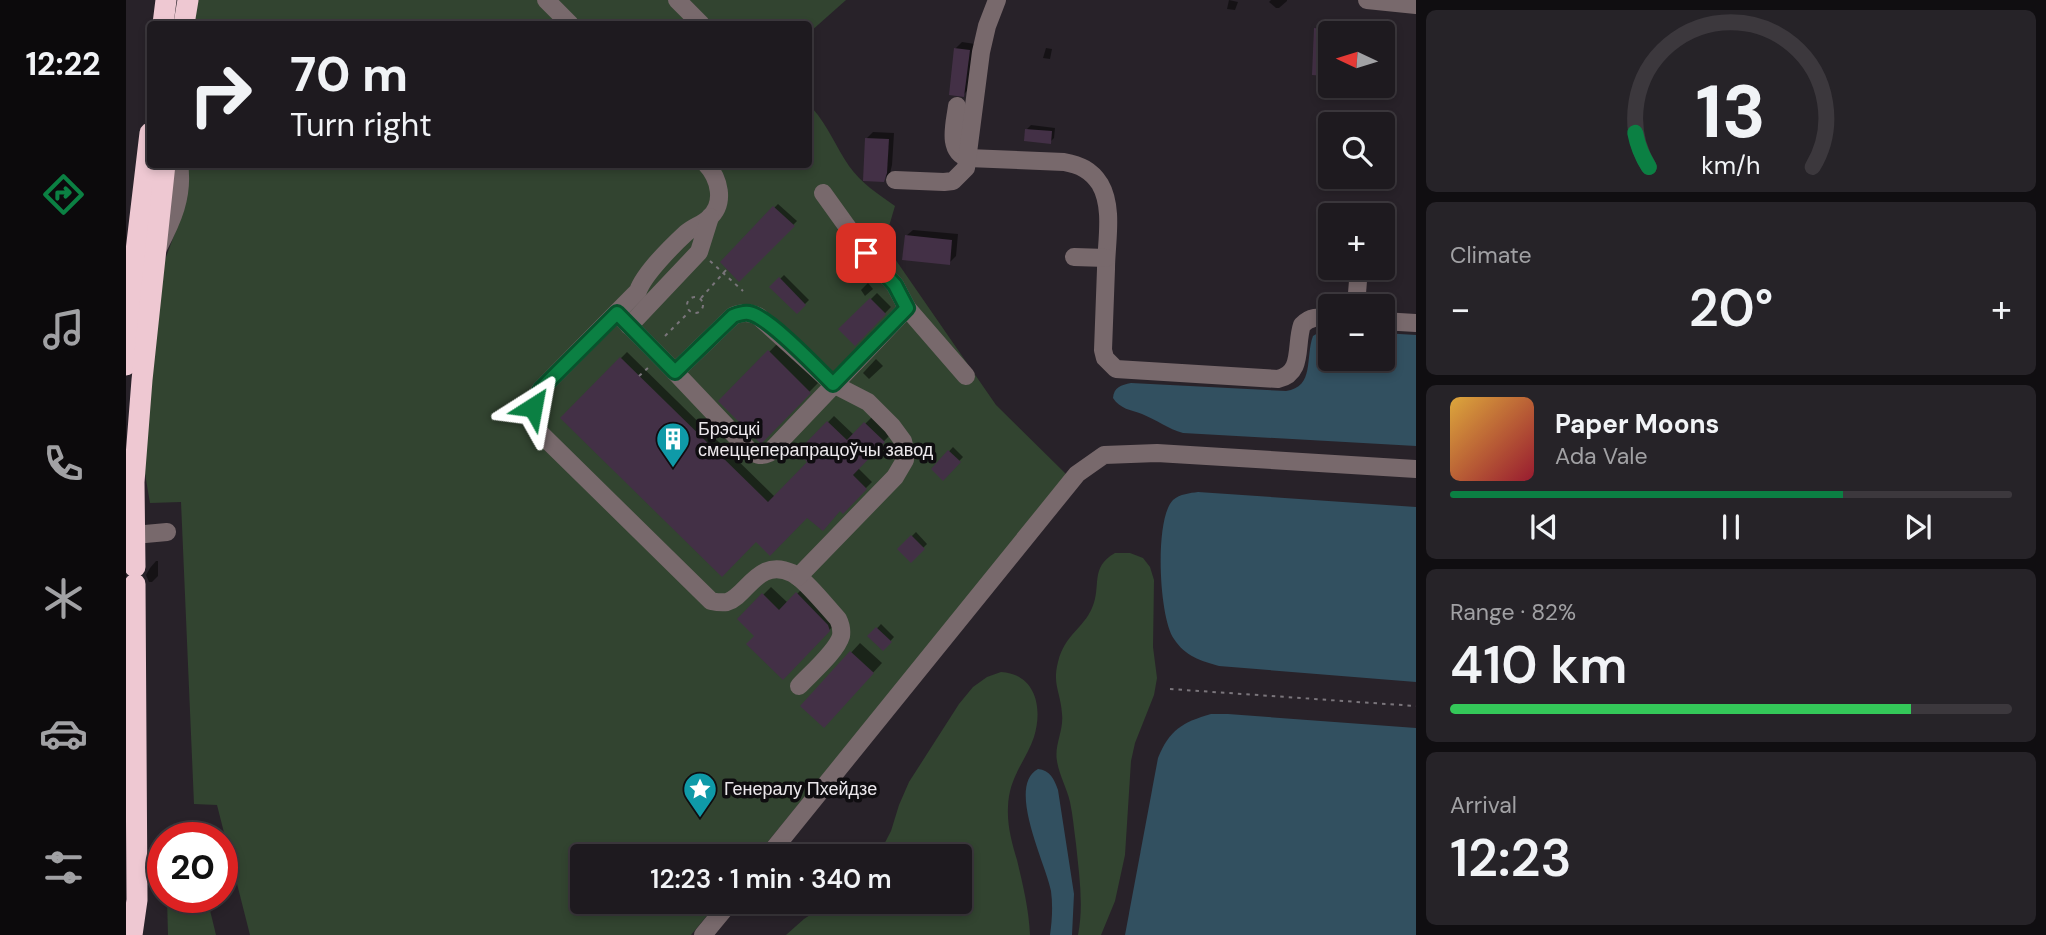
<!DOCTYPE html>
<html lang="en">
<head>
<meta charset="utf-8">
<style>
  :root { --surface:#1e1a1f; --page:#262328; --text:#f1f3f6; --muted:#a1a1a4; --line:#3c383d; --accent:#0b8043 }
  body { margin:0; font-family:"DM Sans",sans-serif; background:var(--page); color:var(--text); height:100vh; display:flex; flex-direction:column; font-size:26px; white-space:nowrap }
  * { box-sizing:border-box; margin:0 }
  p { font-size:23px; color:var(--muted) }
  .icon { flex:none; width:38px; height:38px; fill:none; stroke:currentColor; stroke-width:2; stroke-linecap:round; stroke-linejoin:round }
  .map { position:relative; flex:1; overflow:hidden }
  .side { display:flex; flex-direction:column; gap:10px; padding:10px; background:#100e11; width:630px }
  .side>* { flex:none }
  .top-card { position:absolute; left:21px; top:21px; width:665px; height:147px; border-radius:7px; box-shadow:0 4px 10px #0003,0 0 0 2px var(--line); background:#1e1a1f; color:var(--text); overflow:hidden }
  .needle { width:46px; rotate:274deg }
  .buttons { position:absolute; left:1192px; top:21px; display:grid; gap:14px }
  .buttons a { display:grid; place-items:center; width:77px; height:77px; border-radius:7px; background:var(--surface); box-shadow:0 4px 10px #0003,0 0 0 2px var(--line); font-size:35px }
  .speed { position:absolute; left:21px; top:822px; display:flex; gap:14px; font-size:35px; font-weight:700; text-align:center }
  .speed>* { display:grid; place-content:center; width:91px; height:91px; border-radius:50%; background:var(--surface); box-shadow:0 4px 10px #0003,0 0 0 2px var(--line); line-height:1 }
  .speed .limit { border:10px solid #d22; background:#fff; color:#111 }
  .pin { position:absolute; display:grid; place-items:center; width:60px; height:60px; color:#fff; margin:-30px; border-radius:14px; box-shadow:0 4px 10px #0006 }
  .me { position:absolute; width:77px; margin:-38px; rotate:34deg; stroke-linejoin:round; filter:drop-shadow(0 0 5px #0008) }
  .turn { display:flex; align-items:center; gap:24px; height:147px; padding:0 28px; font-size:32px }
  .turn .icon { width:91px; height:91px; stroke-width:2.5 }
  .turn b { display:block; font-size:49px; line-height:60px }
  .big { font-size:52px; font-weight:600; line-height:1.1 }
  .side .widget { flex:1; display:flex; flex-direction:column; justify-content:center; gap:10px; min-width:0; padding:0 24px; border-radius:10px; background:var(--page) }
  .side .dial { align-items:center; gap:0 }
  .dial svg { height:182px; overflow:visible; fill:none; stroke:var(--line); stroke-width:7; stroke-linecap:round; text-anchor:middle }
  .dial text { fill:var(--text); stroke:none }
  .song { display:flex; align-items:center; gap:21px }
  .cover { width:84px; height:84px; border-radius:10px; background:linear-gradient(135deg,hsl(40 70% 55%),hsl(350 70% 35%)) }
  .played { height:7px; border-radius:4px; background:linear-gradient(90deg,var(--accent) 70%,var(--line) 70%) }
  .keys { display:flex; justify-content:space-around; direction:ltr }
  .heat { display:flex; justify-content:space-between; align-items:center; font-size:38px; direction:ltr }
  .charge { height:10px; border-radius:5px; background:linear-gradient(90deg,#34c759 82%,var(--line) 0) }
  .trip { position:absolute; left:444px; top:844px; width:402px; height:70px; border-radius:7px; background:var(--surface); box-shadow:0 4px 10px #0003,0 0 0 2px var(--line); font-weight:600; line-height:70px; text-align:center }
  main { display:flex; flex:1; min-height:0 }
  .menu { display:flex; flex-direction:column; width:126px; justify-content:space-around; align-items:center; background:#0c0a0c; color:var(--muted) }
  .menu .icon { width:49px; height:49px }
  .menu .on { color:var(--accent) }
  .menu b { font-size:32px; color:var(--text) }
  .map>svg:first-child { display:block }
  .green { fill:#324430 }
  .water { fill:#325060 }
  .shadow { fill:#0007 }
  .building { fill:#433046 }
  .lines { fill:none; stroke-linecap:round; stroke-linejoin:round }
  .path { stroke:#7a757b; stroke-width:2; stroke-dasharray:3.5 5; stroke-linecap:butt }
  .minor { stroke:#78696c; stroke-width:18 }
  .highway { stroke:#eec8d2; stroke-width:21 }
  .route-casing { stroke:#07532c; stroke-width:18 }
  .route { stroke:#0b8043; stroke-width:12 }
  .labels { text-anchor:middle; stroke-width:7; stroke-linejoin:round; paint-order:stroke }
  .poi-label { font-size:18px; fill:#ece8ec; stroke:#0f0d10; text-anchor:start }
</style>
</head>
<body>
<main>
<nav class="menu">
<b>12:22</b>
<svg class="icon on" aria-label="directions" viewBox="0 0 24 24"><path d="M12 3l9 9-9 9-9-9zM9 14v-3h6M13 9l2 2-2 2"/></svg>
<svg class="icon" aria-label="music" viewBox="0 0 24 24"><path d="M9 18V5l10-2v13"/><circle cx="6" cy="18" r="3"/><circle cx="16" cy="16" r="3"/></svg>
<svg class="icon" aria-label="phone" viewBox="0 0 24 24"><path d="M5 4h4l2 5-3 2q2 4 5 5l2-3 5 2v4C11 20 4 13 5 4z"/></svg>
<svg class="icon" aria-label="climate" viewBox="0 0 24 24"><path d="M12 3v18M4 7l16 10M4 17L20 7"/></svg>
<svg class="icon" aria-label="car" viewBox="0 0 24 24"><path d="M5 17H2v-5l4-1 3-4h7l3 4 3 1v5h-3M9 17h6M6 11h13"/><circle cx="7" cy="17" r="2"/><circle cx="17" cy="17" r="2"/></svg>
<svg class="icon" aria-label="filters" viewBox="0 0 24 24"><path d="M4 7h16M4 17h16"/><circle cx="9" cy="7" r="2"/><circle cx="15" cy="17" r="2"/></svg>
</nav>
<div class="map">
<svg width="1290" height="935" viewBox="0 0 1290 935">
  <rect width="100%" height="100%" fill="#282229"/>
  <g class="green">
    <polygon points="72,0 720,0 684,32 683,36 682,24 68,24"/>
    <path d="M683 94 687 100V109C702 126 710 147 723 166 735 183 752 194 769 206L758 243 870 405 942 476 630 856H457V901H593L565 935H124L91 805 68 804 55 502 24 503 18 468 36 268 57 211 62 165 682 164Z"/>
    <path d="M989 553H1004L1017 558 1024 567 1028 580 1027 647 1031 678 1028 695 1009 743 1005 761 999 855 989 901 975 935H952C958 905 953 874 950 844 948 830 947 816 944 802 941 788 933 775 931 761 928 745 938 730 936 714 935 693 926 685 932 662 939 634 957 629 966 608 976 586 963 568 989 553Z"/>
    <path d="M875 672C910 674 917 708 908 737 899 763 883 776 882 807 881 826 886 843 891 860 897 885 903 910 904 935H660L678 919 705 901H835V856H752L765 831 773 805 783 782 833 704 847 687 861 677Z"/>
    <polygon points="41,898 81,898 90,935 42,935"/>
  </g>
  <g class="water">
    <path d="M1204 329V359H1256L1257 333 1290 335V446L1057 433C1042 429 1031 420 1016 414 1005 410 994 409 987 398 988 387 995 385 1005 383L1160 391C1189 387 1179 357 1187 336L1197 330Z"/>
    <path d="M1072 492 1290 507V682L1093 666C1075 661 1059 656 1048 639 1033 618 1028 519 1047 500 1054 494 1064 493 1072 492Z"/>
    <path d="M1085 714H1102L1290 728V935H999L1032 758C1043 730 1057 722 1085 714Z"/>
    <path d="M912 769C924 770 928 779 932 790L948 894 946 935H924C926 921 927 906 925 891 920 864 880 786 912 769Z"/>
  </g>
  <g class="shadow">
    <polygon points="1103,0 1112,2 1109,10 1101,9"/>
    <polygon points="1145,0 1161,0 1161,1 1153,8 1150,8 1143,2"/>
    <polygon points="1196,23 1208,23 1207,33 1204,33 1204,69 1200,74 1189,29"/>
    <polygon points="836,42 849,44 844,88 837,95 829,49"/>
    <polygon points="920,48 926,49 924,59 917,58"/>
    <polygon points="905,125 929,128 928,138 924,142 901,129"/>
    <polygon points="747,132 768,133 766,165 764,173 757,180 741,138"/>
    <polygon points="652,204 671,221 613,280 596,262"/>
    <polygon points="787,230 832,234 830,256 823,263 780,236"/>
    <polygon points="1210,268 1225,268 1224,274 1220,278 1210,277"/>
    <polygon points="658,275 683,300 671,312 646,287"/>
    <polygon points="742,283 747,289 739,296 735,290"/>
    <polygon points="751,293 765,307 729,344 715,329"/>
    <polygon points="652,343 692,383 635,441 595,401"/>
    <polygon points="501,352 649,497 683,462 673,452 708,416 728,435 746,417 764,435 732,468 746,482 717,511 715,509 681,516 630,540 436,418"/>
    <polygon points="750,359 757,366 743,379 737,373"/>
    <polygon points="827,447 837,457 817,478 807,469"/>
    <polygon points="790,532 801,544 785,560 773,549"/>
    <polygon points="30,561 32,561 32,576 26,582 23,582 20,575 24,568"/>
    <polygon points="679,586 711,622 657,678 631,636 613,619 645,587 662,603"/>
    <polygon points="755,624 768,637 757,649 744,636"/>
    <polygon points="734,643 756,663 706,717 676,706"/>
  </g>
  <g class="building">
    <polygon points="1188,28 1202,29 1200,76 1186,75"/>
    <polygon points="828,48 844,50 838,97 823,95"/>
    <polygon points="899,129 926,131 925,144 898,141"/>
    <polygon points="739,138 763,139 761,173 758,182 737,181"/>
    <polygon points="647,206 669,226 613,282 594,262"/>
    <polygon points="779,235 826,240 824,265 776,260"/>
    <polygon points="653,277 680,305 671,314 643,287"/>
    <polygon points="744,298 760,314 729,346 712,329"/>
    <polygon points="642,350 685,393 635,444 592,401"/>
    <polygon points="494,357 642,502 681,462 671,452 701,421 721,440 738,422 759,442 727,475 741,489 717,514 714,511 697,531 681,518 644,556 630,542 596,577 434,418"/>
    <polygon points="822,450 835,462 817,481 805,469"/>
    <polygon points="785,535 799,549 785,563 771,549"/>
    <polygon points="670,592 702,625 704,631 657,680 620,644 628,636 611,619 636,593 653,610"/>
    <polygon points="750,627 766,642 757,651 741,636"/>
    <polygon points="724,651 748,673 698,728 674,706"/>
  </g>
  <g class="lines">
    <g class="path">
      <polyline points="584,261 617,291"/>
      <circle cx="569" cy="305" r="8"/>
      <polyline points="575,298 601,269"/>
      <polyline points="539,336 563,312"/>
      <polyline points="513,376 523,367"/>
      <polyline points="1044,689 1290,706"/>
    </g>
    <g class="minor">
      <polyline points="420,0 444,24"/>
      <polyline points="551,0 575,24"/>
      <polyline points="1241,0 1290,5"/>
      <path d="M831 106C829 123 820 151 842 158L938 162C954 165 965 170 974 184 988 208 980 243 980 269 979 296 978 323 977 350L979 358 990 369 1152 379C1178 373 1169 345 1176 325 1184 316 1193 317 1204 318"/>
      <path d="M580 164C593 178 600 203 583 218 577 224 567 227 560 233 546 246 518 274 512 291L415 389C404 402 403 418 413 432L585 601C590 602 595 603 601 602 621 596 632 557 666 573 679 579 701 607 712 619 715 625 716 629 715 636 711 651 684 674 673 686"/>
      <polyline points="769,180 818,182 827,181 840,168 855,52 861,26 871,0"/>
      <path d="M32 248C46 221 58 196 53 164"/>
      <polyline points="948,257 980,258"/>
      <polyline points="1230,306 1233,268"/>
      <polyline points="781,308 840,376"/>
      <path d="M491 313 549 372 607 316C616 312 622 312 632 316L707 384 742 402 766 426 777 441 779 450V460L769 477 672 577"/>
      <polyline points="1256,321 1290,323"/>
      <polyline points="503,326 573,252 584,217"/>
      <path d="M549 372 622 449C630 455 634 457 643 453L781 308 769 285 740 253 697 193"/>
      <polyline points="0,530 8,535 41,532"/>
      <polyline points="642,856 951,474 978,455 1031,453 1290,469"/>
      <polyline points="577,935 605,901"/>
    </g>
    <g class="highway">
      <polyline points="37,24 40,0"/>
      <polyline points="58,24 62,0"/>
      <polyline points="0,365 8,268 24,133"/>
      <polyline points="9,567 8,482 16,380 39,164"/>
      <polyline points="6,935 11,900 9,584"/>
    </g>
  </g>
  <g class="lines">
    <g class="route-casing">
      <path id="route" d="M407 407 408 400 415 389 491 313 549 372 607 316C612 314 617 312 623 313 642 316 691 368 707 384L781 308 769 285 740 253"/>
    </g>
    <use href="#route" class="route"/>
  </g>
  <defs>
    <g id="building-pin" transform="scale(1.75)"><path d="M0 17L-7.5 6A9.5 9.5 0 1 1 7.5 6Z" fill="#0f9aa8" stroke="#0f0d10"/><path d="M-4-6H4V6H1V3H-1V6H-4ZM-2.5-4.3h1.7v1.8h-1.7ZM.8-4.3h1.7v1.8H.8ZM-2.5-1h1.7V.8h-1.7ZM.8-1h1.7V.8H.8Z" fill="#fff"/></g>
    <g id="sight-pin" transform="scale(1.75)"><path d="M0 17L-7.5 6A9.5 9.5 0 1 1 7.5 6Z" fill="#0f9aa8" stroke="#0f0d10"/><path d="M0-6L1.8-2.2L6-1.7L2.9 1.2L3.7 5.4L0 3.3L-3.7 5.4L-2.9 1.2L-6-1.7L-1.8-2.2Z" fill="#fff"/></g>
  </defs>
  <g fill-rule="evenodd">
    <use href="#building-pin" x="547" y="439"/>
    <use href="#sight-pin" x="574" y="789"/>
  </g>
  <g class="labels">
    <g class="poi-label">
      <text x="572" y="435">Брэсцкі<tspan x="572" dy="21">смеццеперапрацоўчы завод</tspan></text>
      <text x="598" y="795">Генералу Пхейдзе</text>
    </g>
  </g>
</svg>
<div class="buttons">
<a><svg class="needle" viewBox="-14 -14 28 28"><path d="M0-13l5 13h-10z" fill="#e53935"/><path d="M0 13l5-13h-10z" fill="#a1a1a4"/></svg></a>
<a><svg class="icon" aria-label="search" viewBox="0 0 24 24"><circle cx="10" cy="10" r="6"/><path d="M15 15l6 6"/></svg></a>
<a>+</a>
<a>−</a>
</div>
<div class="speed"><div class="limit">20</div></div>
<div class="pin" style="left:740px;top:253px;background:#d93025"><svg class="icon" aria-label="arrive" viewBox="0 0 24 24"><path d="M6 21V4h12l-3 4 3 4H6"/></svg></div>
<svg class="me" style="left:407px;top:407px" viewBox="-20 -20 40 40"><path d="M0-17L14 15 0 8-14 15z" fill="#0b8043" stroke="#fff" stroke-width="4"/></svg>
<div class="trip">12:23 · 1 min · 340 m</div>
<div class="top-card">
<div class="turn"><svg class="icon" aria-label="right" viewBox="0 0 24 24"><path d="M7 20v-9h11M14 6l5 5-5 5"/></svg><div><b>70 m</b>Turn right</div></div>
</div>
</div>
<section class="side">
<div class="widget dial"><svg viewBox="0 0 100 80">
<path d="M14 69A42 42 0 1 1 86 69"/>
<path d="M14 69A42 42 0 0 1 8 54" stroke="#0b8043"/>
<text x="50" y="56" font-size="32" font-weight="700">13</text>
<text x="50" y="72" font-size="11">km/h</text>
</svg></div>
<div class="widget"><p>Climate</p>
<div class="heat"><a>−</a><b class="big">20°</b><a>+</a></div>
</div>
<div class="widget">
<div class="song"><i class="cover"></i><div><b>Paper Moons</b><p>Ada Vale</p></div></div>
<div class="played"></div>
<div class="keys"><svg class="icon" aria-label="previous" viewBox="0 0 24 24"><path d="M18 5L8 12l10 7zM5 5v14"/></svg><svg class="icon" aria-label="pause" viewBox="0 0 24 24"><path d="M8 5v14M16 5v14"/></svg><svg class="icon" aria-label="next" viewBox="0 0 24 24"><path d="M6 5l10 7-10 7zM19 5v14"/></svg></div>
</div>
<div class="widget"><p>Range · 82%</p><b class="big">410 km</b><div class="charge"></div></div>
<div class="widget"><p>Arrival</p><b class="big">12:23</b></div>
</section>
</main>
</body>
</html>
